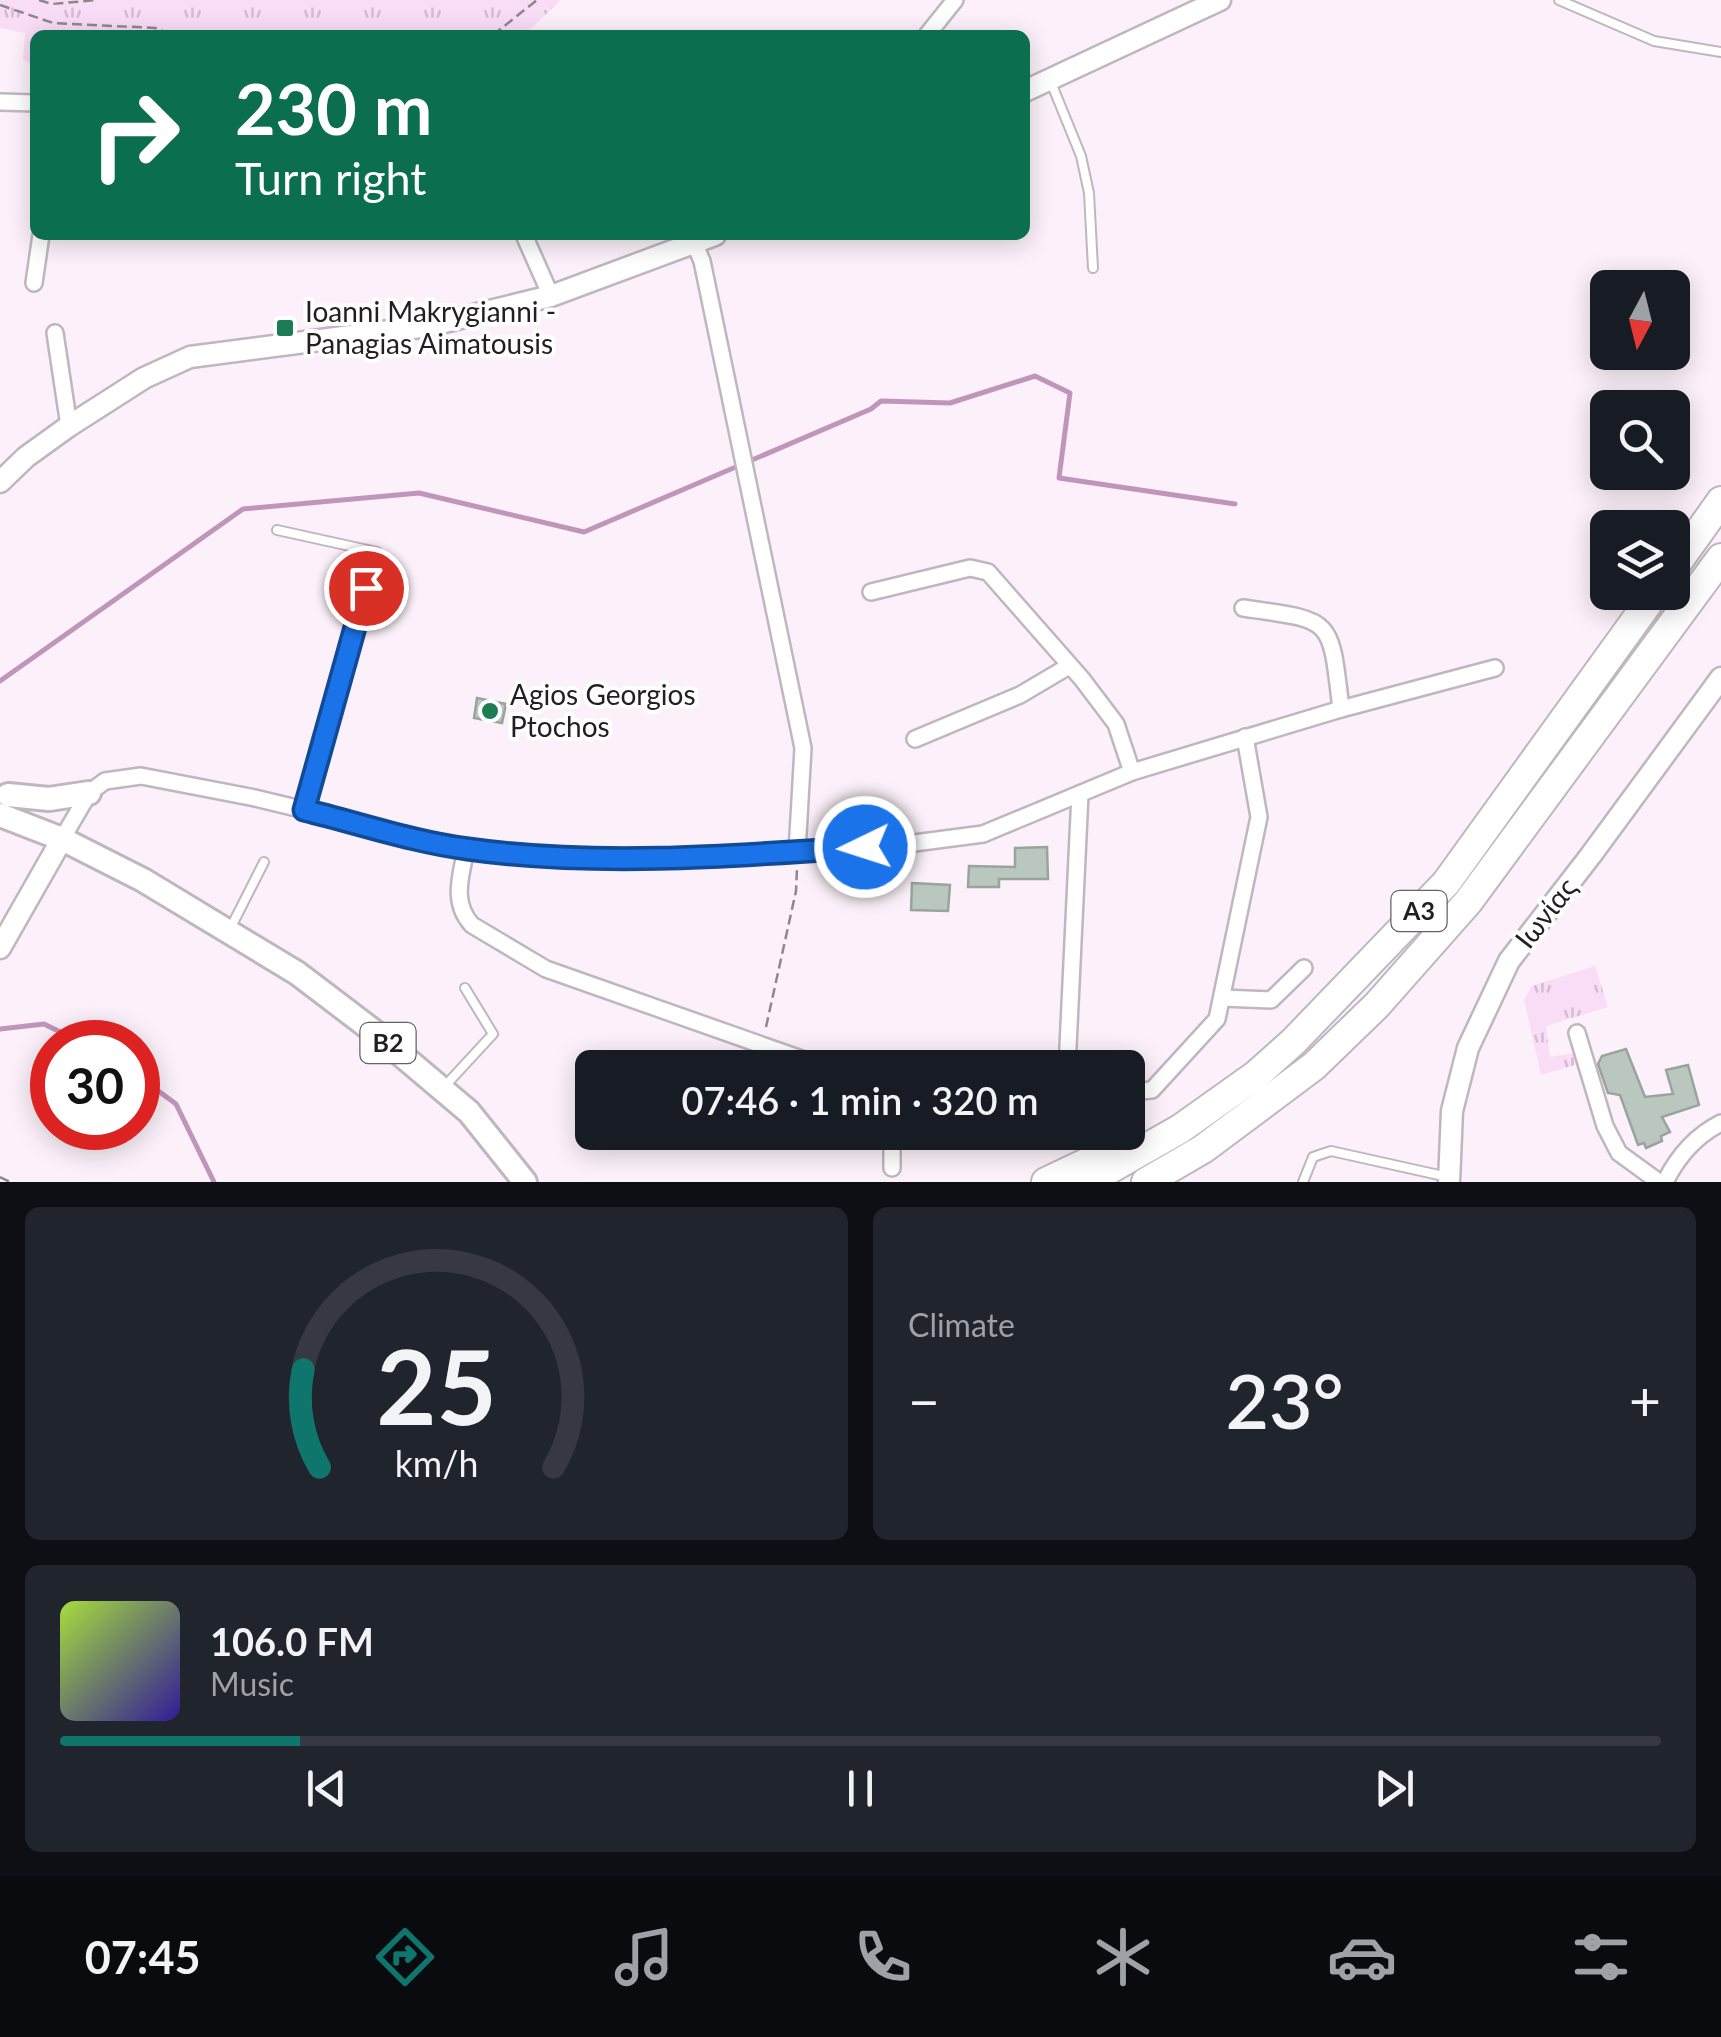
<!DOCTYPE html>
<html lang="en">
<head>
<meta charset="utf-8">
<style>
  :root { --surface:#171b24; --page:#20242c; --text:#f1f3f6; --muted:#9ea1a6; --line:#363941; --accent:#0f766e }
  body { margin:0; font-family:Lato,sans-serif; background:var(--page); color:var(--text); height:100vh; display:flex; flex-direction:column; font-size:38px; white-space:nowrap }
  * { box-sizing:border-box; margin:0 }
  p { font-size:32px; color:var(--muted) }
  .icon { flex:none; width:55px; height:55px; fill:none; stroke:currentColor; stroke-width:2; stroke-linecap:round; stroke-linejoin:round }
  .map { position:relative; height:1182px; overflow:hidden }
  .panel { display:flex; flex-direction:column; gap:25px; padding:25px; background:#0d0f14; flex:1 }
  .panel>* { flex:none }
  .guide { position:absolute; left:30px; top:30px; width:1000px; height:210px; border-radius:15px; box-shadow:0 5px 25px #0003; background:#0b6e4f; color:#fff; overflow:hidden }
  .needle { width:65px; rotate:187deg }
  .fabs { position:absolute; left:1590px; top:270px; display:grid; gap:20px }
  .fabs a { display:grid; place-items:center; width:100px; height:100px; border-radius:15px; background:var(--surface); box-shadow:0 5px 25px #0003; font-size:50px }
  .speed { position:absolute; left:30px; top:1020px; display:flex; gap:20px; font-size:50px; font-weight:700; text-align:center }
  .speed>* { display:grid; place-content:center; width:130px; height:130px; border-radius:50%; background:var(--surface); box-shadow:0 5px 25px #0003; line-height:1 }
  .speed .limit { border:15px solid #d22; background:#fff; color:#111 }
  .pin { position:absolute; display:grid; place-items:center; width:85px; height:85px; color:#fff; margin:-42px; border:5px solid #fff; border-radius:50%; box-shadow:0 2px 10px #0007 }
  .me { position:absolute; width:110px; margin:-55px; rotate:266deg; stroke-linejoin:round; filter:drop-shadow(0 0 8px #0008) }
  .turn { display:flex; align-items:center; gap:35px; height:210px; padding:0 40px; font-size:45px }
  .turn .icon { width:130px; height:130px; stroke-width:2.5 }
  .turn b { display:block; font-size:70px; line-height:85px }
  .big { font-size:75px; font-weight:600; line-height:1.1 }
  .panel .widget { flex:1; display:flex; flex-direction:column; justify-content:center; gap:15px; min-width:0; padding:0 35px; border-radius:15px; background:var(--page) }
  .panel .dial { align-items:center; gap:0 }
  .dial svg { height:260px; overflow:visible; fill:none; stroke:var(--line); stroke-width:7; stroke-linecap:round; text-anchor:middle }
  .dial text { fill:var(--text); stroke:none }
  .song { display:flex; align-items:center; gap:30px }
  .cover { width:120px; height:120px; border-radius:15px; background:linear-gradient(135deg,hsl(80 70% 55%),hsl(250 70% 35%)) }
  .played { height:10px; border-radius:5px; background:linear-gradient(90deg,var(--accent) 15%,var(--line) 15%) }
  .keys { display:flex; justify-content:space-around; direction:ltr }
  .heat { display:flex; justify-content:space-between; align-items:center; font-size:55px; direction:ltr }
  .panel .tiles { flex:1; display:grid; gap:25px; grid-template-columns:1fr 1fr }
  .widget:last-child { grid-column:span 2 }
  .trip { position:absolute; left:575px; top:1050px; width:570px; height:100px; border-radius:15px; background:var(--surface); box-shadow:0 5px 25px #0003; font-weight:600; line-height:100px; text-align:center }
  .dock { display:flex; height:160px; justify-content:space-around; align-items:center; background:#090b0e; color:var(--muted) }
  .dock .icon { width:70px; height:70px }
  .dock .current { color:var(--accent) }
  .dock b { font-size:45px; color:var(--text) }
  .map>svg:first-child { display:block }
  .park { fill:url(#park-tufts) }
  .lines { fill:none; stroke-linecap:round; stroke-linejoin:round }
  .stream { stroke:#c095ba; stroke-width:5 }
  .building { fill:#bac7bf; stroke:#98a49d; stroke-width:2.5 }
  .lane-casing { stroke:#c0b6bf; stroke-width:12 }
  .street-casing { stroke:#c0b6bf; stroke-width:20 }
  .secondary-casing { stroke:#c0b6bf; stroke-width:25 }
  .primary-casing { stroke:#c0b6bf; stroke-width:28 }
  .highway-casing { stroke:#c0b6bf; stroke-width:32 }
  .path { stroke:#8e878d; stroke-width:2.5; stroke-dasharray:10 5; stroke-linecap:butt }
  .lane { stroke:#fff; stroke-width:8 }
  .street { stroke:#fff; stroke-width:15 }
  .secondary { stroke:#fff; stroke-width:20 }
  .primary { stroke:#fff; stroke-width:22 }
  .highway { stroke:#fff; stroke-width:28 }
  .route-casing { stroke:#114b97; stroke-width:25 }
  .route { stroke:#1a73e8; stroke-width:18 }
  .poi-dot { fill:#1d7c54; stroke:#fff; stroke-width:4 }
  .labels { text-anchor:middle; stroke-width:8; stroke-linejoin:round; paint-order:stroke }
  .shield { fill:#fff; stroke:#646264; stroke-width:2.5 }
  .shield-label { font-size:25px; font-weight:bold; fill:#221e21 }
  .poi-label { font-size:28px; fill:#221e21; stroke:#fff; text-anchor:start }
  .street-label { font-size:28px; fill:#221e21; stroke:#fff }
</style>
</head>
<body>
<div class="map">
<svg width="1721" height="1182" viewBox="0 0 1721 1182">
  <defs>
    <pattern id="park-tufts" width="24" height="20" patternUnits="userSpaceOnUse" patternTransform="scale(2.5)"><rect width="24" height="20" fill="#f9dcf5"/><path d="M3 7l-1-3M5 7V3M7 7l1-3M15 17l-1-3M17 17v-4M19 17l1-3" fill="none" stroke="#d5bcd2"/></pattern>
  </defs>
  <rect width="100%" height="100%" fill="#fcf1fa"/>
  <g class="park">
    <polygon points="0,0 561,0 524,35 35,35 35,66 23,59 25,33 0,28"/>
    <polygon points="1595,966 1608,1007 1546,1026 1550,1057 1574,1053 1575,1065 1541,1075 1524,1000 1532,986"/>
  </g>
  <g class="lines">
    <g class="stream">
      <polyline points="0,681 243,509 419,493 584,532 871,409 881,401 950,403 1035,376 1070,393 1059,478 1235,504"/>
      <polyline points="0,1029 44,1024 81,1042"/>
      <polyline points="138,1076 176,1104 214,1182"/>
    </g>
  </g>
  <g class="building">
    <polygon points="477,698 506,704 502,723 474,718"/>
    <polygon points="1047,847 1048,879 999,879 999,887 968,887 969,866 1015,867 1015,848"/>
    <polygon points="912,883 950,885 948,911 911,910"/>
    <polygon points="1626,1049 1645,1097 1673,1094 1666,1070 1688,1065 1699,1105 1662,1117 1670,1132 1661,1136 1662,1141 1646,1148 1644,1143 1638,1145 1620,1095 1608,1093 1598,1064 1602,1056"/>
  </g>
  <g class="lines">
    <g class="lane-casing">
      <g id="lane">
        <polyline points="1559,0 1654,41 1721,52"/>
        <polyline points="1050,80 1081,156 1089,193 1093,268"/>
        <polyline points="277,530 377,552 304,810"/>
        <polyline points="230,929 264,862"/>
        <polyline points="444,1087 493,1034 465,988"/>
        <polyline points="1303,1182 1313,1157 1331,1151 1448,1177"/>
      </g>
    </g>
    <g class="street-casing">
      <g id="street">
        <polyline points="927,35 955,0"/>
        <polyline points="0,102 35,103"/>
        <polyline points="524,235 551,296"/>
        <polyline points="695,245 702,261 803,748 797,852"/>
        <polyline points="34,283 41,235"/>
        <polyline points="55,333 69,426"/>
        <polyline points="871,592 970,568 988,572 1082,679 1116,724 1132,772"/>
        <path d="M1243 608C1334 621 1330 616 1341 709"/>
        <polyline points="915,739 1020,695 1069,666"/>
        <polyline points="62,839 89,793 105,781 141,776 255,798 466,849 574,857 763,855 899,845 983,834 1132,772 1341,709 1495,668"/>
        <path d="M466 849C461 876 451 902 472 925L546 969 827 1068"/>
        <polyline points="1222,998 1271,1000 1304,968"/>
        <polyline points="1577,1033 1605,1126 1619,1153 1659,1182"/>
        <polyline points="1067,1068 1080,794"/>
        <polyline points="1128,1092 1152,1090 1217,1019 1259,817 1245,737"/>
        <polyline points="892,1168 892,1132"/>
        <path d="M1665 1182C1678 1156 1695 1136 1721 1123"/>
      </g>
    </g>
    <g class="secondary-casing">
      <g id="secondary">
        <polyline points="1025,91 1220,0"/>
        <polyline points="0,482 26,457 69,426 144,378 190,357 428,326 551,296 715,235"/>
        <polyline points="0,948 62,839"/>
        <polyline points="1449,1182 1452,1111 1468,1048 1509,961 1591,855 1721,678"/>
      </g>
    </g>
    <g class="primary-casing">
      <g id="primary">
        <polyline points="8,795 49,799 89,793"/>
        <polyline points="0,815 62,839 143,880 297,973 372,1030 469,1112 525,1182"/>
      </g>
    </g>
    <g class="highway-casing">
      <g id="highway">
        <polyline points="1672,570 1721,501"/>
        <polyline points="1046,1182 1103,1155"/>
        <polyline points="1087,1182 1180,1129 1256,1075 1293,1042 1446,883 1656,592"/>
        <polyline points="1146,1182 1203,1149 1314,1066 1377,1005 1468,902 1721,558"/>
      </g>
    </g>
    <g class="path">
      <polyline points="39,0 52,4 97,0"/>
      <polyline points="0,5 53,23 155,28 173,35"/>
      <polyline points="493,35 537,0"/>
      <polyline points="766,1027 796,891 797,868"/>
      <polyline points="0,1177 10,1182"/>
    </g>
    <use href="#lane" class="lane"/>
    <use href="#street" class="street"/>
    <use href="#secondary" class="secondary"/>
    <use href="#primary" class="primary"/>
    <use href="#highway" class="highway"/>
  </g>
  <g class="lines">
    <g class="route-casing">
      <path id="route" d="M366 588 304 810C358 823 413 842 468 849 595 867 737 856 865 847"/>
    </g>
    <use href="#route" class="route"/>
  </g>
  <g class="poi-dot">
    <rect x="275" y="318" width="20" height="20" rx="5"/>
    <circle cx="490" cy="711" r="10"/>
  </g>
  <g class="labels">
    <g class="shield">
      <rect x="1391.5" y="891" width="55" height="40" rx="8"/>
      <rect x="360.5" y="1023" width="55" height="40" rx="8"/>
    </g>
    <g class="shield-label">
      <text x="1419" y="920">A3</text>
      <text x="388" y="1052">B2</text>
    </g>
    <g class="poi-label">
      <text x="305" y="322">Ioanni Makrygianni -<tspan x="305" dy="32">Panagias Aimatousis</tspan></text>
      <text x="510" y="705">Agios Georgios<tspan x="510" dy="32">Ptochos</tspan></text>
    </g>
    <g class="street-label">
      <text transform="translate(1546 913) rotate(-52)" y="10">Ιωνίας</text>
    </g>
  </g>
</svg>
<div class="fabs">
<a><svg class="needle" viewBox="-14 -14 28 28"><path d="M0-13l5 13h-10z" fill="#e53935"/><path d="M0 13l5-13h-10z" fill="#9ea1a6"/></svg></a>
<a><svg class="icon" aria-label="search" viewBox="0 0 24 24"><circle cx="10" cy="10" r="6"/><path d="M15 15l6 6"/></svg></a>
<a><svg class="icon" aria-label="layers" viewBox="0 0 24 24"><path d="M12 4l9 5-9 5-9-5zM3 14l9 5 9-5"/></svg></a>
</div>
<div class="speed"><div class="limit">30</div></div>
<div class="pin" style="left:366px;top:588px;background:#d93025"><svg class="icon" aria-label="arrive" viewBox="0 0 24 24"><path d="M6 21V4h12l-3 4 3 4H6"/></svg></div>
<svg class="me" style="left:865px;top:847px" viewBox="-20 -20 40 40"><circle r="17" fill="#1a73e8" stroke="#fff" stroke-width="3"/><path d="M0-11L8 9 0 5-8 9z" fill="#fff"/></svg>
<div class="trip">07:46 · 1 min · 320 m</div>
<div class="guide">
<div class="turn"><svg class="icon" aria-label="right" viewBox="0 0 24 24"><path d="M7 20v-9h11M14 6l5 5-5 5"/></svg><div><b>230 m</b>Turn right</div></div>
</div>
</div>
<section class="panel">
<div class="tiles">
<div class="widget dial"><svg viewBox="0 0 100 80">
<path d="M14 69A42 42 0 1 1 86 69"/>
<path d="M14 69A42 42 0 0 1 9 39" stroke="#0f766e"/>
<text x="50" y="56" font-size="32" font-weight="700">25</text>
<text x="50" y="72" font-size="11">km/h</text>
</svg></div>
<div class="widget"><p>Climate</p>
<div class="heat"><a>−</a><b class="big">23°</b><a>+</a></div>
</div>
<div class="widget">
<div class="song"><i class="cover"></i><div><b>106.0 FM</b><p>Music</p></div></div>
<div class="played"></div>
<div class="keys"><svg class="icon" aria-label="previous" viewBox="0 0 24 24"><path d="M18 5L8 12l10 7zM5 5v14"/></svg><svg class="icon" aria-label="pause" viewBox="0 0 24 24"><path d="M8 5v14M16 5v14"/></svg><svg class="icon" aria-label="next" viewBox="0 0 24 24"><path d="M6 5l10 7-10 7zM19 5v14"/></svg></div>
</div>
</div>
</section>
<nav class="dock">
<b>07:45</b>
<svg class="icon current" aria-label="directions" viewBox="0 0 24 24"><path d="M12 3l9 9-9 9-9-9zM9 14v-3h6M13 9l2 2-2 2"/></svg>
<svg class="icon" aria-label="music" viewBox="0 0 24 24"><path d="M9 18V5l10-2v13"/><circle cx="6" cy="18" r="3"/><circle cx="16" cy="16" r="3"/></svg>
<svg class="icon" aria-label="phone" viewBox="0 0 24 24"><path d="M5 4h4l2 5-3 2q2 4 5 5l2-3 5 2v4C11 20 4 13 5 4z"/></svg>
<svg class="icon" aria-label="climate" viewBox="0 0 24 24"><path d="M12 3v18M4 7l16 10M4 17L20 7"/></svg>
<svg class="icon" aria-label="car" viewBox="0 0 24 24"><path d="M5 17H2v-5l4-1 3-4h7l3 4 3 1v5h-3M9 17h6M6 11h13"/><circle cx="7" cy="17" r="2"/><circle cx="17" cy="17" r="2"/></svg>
<svg class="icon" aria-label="filters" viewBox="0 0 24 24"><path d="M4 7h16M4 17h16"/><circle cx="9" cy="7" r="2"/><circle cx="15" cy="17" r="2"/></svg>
</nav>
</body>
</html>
